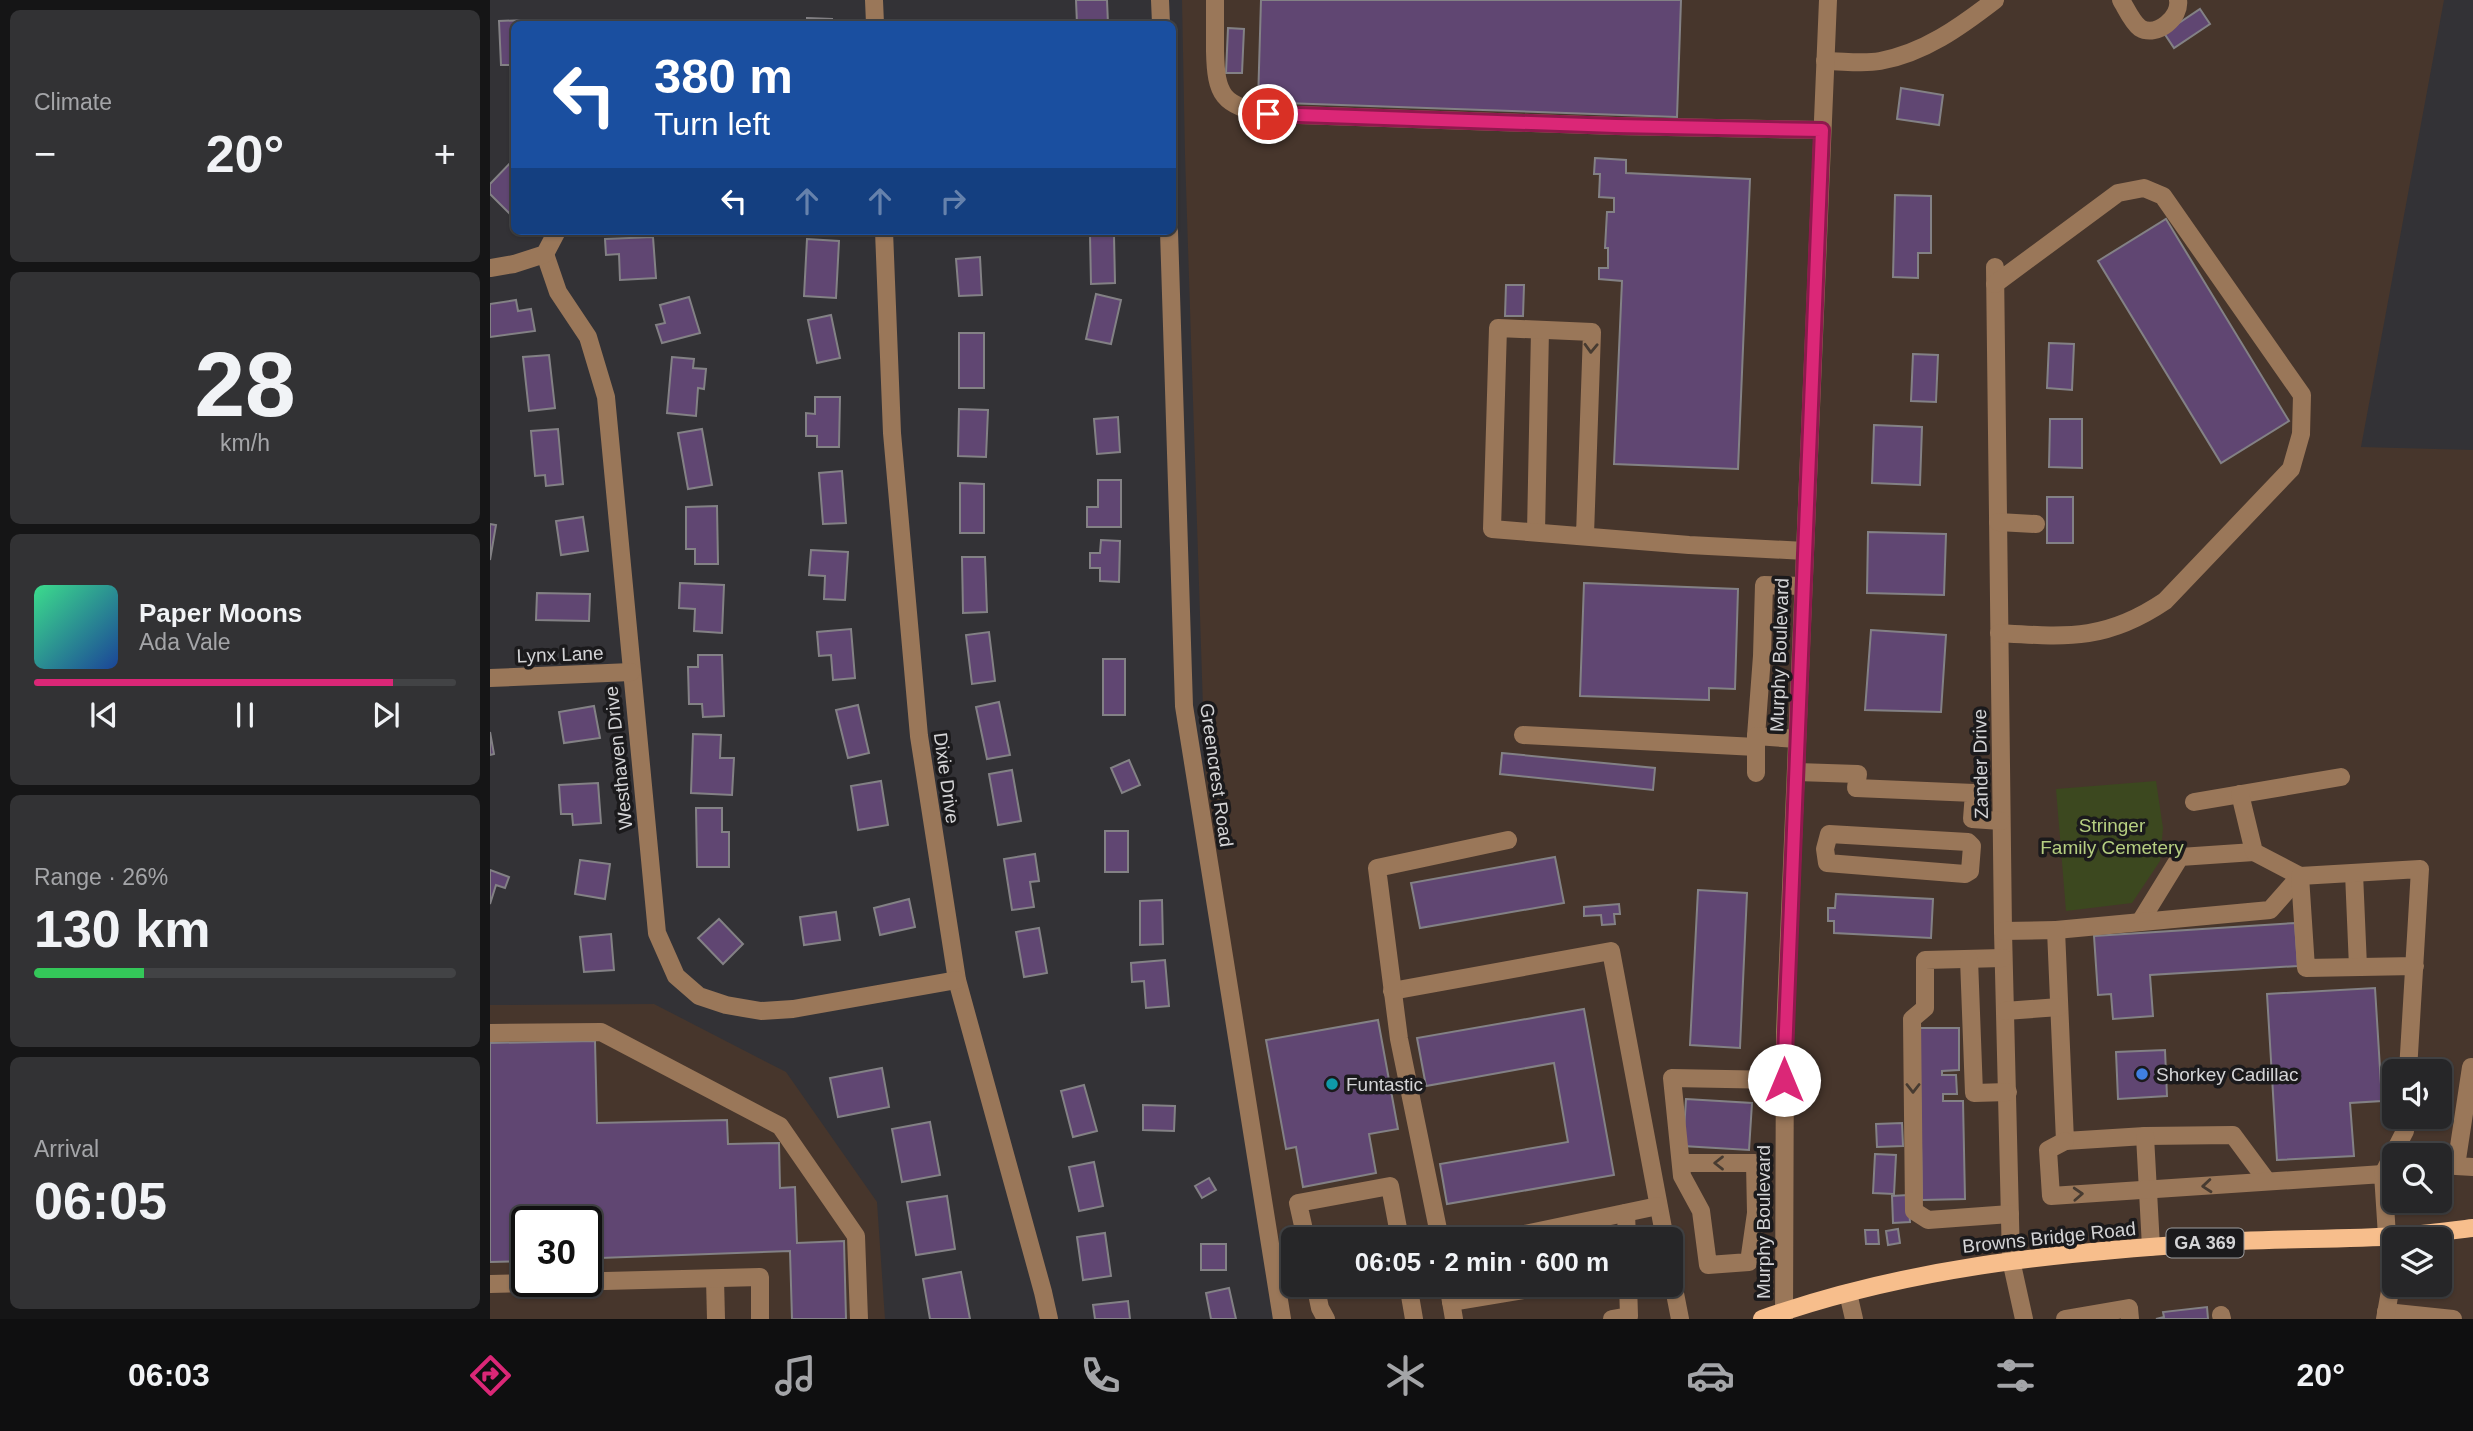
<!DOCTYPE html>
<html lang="en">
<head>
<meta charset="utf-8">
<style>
  :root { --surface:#262628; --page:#323234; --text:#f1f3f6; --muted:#a4a5a8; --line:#424345; --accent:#db2777 }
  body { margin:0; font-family:Arial,sans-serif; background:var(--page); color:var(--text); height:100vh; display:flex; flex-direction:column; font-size:26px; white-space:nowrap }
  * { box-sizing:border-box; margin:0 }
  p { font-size:23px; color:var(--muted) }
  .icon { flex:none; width:38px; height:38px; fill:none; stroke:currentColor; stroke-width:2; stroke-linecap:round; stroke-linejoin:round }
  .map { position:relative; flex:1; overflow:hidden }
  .sheet { display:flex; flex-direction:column; gap:10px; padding:10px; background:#151516; width:490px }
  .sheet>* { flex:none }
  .banner { position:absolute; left:21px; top:21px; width:665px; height:214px; border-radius:10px; box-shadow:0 2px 5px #0004,0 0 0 2px var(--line); background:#1a4fa0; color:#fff; overflow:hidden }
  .buttons { position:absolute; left:1892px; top:1059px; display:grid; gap:14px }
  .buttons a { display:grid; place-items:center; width:70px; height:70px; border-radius:10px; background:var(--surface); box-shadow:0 2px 5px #0004,0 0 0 2px var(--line); font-size:35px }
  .speed { position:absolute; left:21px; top:1206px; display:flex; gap:14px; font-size:35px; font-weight:700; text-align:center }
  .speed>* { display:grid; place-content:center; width:91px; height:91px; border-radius:50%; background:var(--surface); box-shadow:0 2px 5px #0004,0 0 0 2px var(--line); line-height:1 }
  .speed .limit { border:4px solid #111; border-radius:10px; background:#fff; color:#111 }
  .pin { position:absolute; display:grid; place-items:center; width:60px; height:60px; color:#fff; margin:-30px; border:4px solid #fff; border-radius:50%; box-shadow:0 2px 7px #0007 }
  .me { position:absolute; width:77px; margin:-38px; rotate:0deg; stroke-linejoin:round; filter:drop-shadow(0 0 5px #0008) }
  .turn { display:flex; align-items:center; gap:24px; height:147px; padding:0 28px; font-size:32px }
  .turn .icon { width:91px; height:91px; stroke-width:2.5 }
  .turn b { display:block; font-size:49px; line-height:60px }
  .lanes { display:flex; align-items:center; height:66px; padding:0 28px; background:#0003; justify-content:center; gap:35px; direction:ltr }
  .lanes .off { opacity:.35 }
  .big { font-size:52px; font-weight:600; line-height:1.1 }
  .sheet .tile { flex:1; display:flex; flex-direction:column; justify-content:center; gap:10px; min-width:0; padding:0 24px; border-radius:10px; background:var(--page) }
  .sheet .dial { align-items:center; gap:0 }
  .dial b { font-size:91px; line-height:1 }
  .song { display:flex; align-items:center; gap:21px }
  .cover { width:84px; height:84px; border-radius:10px; background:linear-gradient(135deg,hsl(150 70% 55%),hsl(220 70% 35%)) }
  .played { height:7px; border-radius:4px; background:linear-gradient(90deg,var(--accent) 85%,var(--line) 85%) }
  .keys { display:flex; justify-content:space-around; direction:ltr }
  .heat { display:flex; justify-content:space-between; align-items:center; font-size:38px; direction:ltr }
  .charge { height:10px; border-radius:5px; background:linear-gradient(90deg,#34c759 26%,var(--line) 0) }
  .trip { position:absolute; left:791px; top:1227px; width:402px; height:70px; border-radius:10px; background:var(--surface); box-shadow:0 2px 5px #0004,0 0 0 2px var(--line); font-weight:600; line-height:70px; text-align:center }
  .tab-bar { display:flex; height:112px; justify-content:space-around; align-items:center; background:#0f0f10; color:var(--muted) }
  .tab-bar .icon { width:49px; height:49px }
  .tab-bar .current { color:var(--accent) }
  .tab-bar b { font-size:32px; color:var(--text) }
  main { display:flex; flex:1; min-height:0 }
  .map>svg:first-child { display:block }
  .commercial { fill:#47362c; fill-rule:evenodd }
  .green { fill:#3c481f }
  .building { fill:#604672; stroke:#838185; stroke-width:2 }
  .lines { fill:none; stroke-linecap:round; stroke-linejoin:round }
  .minor { stroke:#9a7759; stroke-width:18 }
  .major { stroke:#f7be8c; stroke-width:18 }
  .oneway { stroke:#473b31 }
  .route-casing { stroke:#8e194d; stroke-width:18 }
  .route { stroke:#db2777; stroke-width:12 }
  .shop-dot { fill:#3f7fe0; stroke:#1b1a1c; stroke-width:2.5 }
  .culture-dot { fill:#0f9aa8; stroke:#1b1a1c; stroke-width:2.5 }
  .labels { text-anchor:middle; stroke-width:7; stroke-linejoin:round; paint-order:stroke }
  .shield { fill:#1b1a1c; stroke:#9c9c9e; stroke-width:2 }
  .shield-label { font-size:18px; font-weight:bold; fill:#d4d4d6 }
  .street-label { font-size:19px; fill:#d4d4d6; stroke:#1b1a1c }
  .park-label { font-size:19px; fill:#b6cf81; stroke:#1b1a1c }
  .poi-label { font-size:19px; fill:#d4d4d6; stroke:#1b1a1c; text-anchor:start }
</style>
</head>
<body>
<main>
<section class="sheet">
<div class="tile"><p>Climate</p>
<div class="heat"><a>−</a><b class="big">20°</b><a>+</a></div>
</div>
<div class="tile dial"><b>28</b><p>km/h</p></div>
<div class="tile">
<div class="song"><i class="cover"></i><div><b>Paper Moons</b><p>Ada Vale</p></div></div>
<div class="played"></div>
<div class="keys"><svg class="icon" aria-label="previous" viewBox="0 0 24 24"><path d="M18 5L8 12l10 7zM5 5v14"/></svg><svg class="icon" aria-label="pause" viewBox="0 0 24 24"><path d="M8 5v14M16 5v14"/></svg><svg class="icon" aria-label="next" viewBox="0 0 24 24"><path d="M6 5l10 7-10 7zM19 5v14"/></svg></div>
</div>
<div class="tile"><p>Range · 26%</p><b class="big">130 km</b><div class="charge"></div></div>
<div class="tile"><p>Arrival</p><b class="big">06:05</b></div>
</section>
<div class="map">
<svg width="1983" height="1319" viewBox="0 0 1983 1319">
  <rect width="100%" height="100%" fill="#333236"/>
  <g class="commercial">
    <path d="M692 0H1954L1871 447 1983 450V1319H788L716 800 695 155ZM1904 1071H1950V1116H1904ZM1904 1155H1950V1200H1904ZM803 1239H1181V1284H803ZM1904 1239H1950V1284H1904Z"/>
    <path d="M164 1004 296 1072 387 1202 395 1319H0V1005ZM37 1222H96V1281H37Z"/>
  </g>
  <polygon class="green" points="1666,781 1673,828 1670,861 1642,903 1576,911 1566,789"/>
  <g class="building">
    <polygon points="586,0 617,0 618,24 587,24"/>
    <polygon points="771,0 1191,0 1187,117 768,102"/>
    <polygon points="1710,9 1720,24 1684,48 1674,33"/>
    <polygon points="317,18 342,19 342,24 317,24"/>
    <polygon points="38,20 38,24 24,24 24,65 11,65 9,21"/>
    <polygon points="738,28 754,29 752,73 736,73"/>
    <polygon points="1411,88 1453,95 1449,125 1407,119"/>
    <polygon points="1105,158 1136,160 1136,173 1260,179 1248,469 1124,464 1132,281 1109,279 1109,268 1118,268 1118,248 1115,248 1117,212 1124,212 1124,198 1109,197 1110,174 1104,174"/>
    <polygon points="22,161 24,164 24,207 19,213 0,194 0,184"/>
    <polygon points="1405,195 1441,196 1441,253 1428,253 1428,278 1403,277"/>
    <polygon points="1676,219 1799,421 1731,463 1608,261"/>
    <polygon points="600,235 624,235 625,283 601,284"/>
    <polygon points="163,237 166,278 130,280 129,254 116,255 115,239"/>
    <polygon points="317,239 349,241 346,298 314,296"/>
    <polygon points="490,257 492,295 469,296 466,259"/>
    <polygon points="1016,285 1034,285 1033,316 1015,316"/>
    <polygon points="606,294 631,300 621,344 596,339"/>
    <polygon points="199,297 210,333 172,343 166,325 175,323 170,305"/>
    <polygon points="26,300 28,311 41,309 45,331 0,337 0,304"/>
    <polygon points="341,315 350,358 327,363 318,320"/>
    <rect x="469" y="333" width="25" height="55"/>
    <polygon points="1559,343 1584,344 1582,390 1557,388"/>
    <polygon points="1423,354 1448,355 1446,402 1421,401"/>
    <polygon points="59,355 65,408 39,411 33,357"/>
    <polygon points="182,357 204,359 203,368 216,369 214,389 208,388 206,416 177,413"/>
    <polygon points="325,397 350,397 349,447 327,447 327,436 316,436 316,413 325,414"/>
    <polygon points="469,409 498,410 496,457 468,456"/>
    <polygon points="628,417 630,452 607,454 604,419"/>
    <polygon points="1560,419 1592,419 1592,468 1559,467"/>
    <polygon points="1384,425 1432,427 1430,485 1382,483"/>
    <polygon points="68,429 73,484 56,486 55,475 45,476 41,431"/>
    <polygon points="212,429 222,485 198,489 188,433"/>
    <polygon points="352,471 356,523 333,524 329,473"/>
    <polygon points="608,480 631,480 631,527 597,527 597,507 608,507"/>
    <polygon points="470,483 494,484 494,533 470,533"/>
    <rect x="1557" y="497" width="26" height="46"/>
    <polygon points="227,506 228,564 205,564 205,549 196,549 196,507"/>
    <polygon points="93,517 98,551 71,555 66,521"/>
    <polygon points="0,524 6,525 0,560"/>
    <polygon points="1378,532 1456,534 1454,595 1377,593"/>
    <polygon points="611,540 630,541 629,582 610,581 610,568 600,568 600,553 610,553"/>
    <polygon points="321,550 358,552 355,600 334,599 335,576 319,575"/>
    <polygon points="472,557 495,557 497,612 473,613"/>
    <polygon points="190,583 234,585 232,633 204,631 205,609 189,608"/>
    <polygon points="1094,583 1248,589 1245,689 1219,688 1219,700 1090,696"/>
    <polygon points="47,593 100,594 99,621 46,620"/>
    <polygon points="361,629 365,678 343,680 341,655 329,656 327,632"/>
    <polygon points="1381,630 1456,635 1451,712 1375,710"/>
    <polygon points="499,632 505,681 482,684 476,635"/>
    <polygon points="208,655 232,655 234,716 213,717 212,704 199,704 198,667 208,667"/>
    <rect x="613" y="659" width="22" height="56"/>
    <polygon points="509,702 520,755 497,759 486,707"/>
    <polygon points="368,705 379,753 358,758 346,710"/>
    <polygon points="104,706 110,738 74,743 69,712"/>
    <polygon points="0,732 4,754 0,755"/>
    <polygon points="203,734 231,735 230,758 244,758 242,795 201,793"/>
    <polygon points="1012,753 1165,768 1163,790 1010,774"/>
    <polygon points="639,760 650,785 632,793 621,768"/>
    <polygon points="522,770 531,821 508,825 499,774"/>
    <polygon points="391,781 398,825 368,830 361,786"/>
    <polygon points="108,783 111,823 83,825 82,814 71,814 69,785"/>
    <polygon points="206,808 232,808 232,832 239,832 239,867 207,867"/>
    <rect x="615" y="831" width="23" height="41"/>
    <polygon points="545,854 549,881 540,882 544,907 522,910 514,859"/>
    <polygon points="1065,857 1074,903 930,928 921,883"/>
    <polygon points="90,860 120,864 115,899 85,894"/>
    <polygon points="0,870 19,877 15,888 6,885 0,904"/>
    <polygon points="1208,890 1257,893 1250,1048 1200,1045"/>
    <polygon points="1346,894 1443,899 1441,938 1344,933 1344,921 1338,921 1338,908 1345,908"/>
    <polygon points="419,899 425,927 390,935 384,908"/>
    <polygon points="672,900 673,944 650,945 650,901"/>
    <polygon points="1129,904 1130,914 1124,914 1125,924 1112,925 1111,915 1094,916 1094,907"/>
    <polygon points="346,912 350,940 314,945 310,917"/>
    <polygon points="229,919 253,944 233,964 208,938"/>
    <polygon points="1805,923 1808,966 1660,975 1663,1016 1623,1019 1621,994 1608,995 1604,936"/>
    <polygon points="549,928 557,973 534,977 526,932"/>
    <polygon points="121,934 124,970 94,972 90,937"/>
    <polygon points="675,960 679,1006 656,1008 654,981 642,982 641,963"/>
    <polygon points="1885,988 1892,1101 1860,1103 1864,1156 1787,1160 1777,994"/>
    <polygon points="1094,1009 1124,1175 957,1204 950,1164 1078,1142 1064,1063 936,1086 927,1038"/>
    <polygon points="888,1020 908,1129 879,1134 886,1173 813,1187 806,1147 796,1149 776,1040"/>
    <polygon points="1429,1028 1469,1028 1469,1070 1452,1071 1452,1075 1466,1075 1467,1094 1453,1094 1453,1101 1473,1101 1475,1199 1432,1200"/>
    <polygon points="105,1041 107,1123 237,1120 238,1144 289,1143 290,1188 305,1187 307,1243 354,1241 356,1319 302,1319 300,1251 110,1258 110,1256 96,1256 96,1222 37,1222 36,1261 0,1262 0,1043"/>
    <polygon points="1675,1050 1677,1096 1628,1099 1626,1052"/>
    <polygon points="392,1068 399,1107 348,1117 340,1078"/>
    <polygon points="594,1085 607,1131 583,1137 571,1091"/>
    <polygon points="1196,1099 1262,1103 1259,1150 1193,1146"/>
    <polygon points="653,1105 685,1106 684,1131 653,1130"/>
    <polygon points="440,1122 450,1175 412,1182 402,1129"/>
    <polygon points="1412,1123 1413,1146 1387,1147 1386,1124"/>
    <polygon points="1385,1154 1406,1155 1404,1194 1383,1193"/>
    <polygon points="604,1162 613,1206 589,1211 579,1167"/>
    <polygon points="719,1178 726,1190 712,1198 705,1186"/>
    <polygon points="1418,1195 1420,1222 1403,1223 1402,1196"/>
    <polygon points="457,1196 465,1249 426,1255 417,1202"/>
    <polygon points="1408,1229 1410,1243 1398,1245 1396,1231"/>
    <polygon points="1375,1230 1388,1230 1389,1244 1376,1244"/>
    <polygon points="615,1233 621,1276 593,1280 587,1237"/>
    <rect x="711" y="1244" width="25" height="26"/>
    <polygon points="471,1272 480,1319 440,1319 433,1279"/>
    <polygon points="739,1288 746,1319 721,1319 716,1293"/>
    <polygon points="638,1301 640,1319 605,1319 603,1305"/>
    <polygon points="1717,1307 1718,1319 1666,1319 1674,1317 1673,1312"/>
  </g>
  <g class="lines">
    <g class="minor">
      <polyline points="384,0 385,24"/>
      <polyline points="670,0 671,24"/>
      <path d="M725 0C725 17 725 34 725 51 726 95 732 106 778 114L1126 126 1332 130"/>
      <path d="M1631 0C1636 8 1642 22 1650 28 1667 38 1691 17 1688 0"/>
      <path d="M1335 61C1353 61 1373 64 1390 61 1434 53 1470 27 1505 0"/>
      <polyline points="394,231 402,433 429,736 467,980 553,1292 559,1319"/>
      <polyline points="679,231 694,706 792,1319"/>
      <polyline points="55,254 68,292 98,337 116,397 167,933 186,976 209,996 236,1005 271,1011 303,1009 467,980"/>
      <polyline points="1505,267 1513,931 1521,1260 1534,1319"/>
      <polyline points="0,268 24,264 55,254 67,231"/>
      <path d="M1505 284 1628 193 1654 188 1673 196 1812 395 1811 434 1801 469 1675 601C1616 641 1577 637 1509 633"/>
      <polyline points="1508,522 1546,524"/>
      <polyline points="1046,532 1050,330"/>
      <polyline points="1095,535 1102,332 1008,328 1002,529 1199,545 1315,551"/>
      <polyline points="0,678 141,672"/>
      <polyline points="1033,735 1266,747"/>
      <polyline points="1266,736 1272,656 1274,585 1313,586"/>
      <polyline points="1307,772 1368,774 1366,788 1484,793 1482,819 1511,821"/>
      <polyline points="1266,773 1266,736 1307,739"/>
      <polyline points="1704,802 1851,777"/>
      <polygon points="1339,834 1478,842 1482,846 1480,871 1475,874 1337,863 1335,849"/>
      <polyline points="1864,873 1868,967"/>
      <polyline points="1650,922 1690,857 1764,852"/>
      <polyline points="1566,930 1780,910 1810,876 1764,852 1750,794"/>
      <polyline points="1513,931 1566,930 1575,1141 1655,1136 1743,1135 1777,1181"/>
      <polyline points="1513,958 1435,960 1435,1008 1422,1019 1424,1211 1438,1220 1520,1214"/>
      <polyline points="1479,959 1484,1093 1518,1092"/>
      <polyline points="902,991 1121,951 1175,1239"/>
      <polyline points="1515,1011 1569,1007"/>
      <polyline points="0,1033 111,1032 290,1126 366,1236 369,1319"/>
      <polyline points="1981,1067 1966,1166 1983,1167"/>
      <polyline points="1918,1071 1930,869 1810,876 1816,968 1925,966"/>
      <polyline points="1655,1136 1661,1247"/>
      <polyline points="1575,1141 1558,1150 1561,1196 1893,1174 1897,1236"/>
      <polyline points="1191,1163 1265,1163 1266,1213 1259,1262 1218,1265 1211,1211 1192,1176 1182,1078 1294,1080"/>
      <polyline points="1893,1174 1915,1131 1916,1116"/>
      <polyline points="1136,1213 1137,1239"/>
      <polyline points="816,1239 808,1203 900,1186 910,1239"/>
      <polyline points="950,1239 909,1039 887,868 1018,840"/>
      <polyline points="1011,1239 1168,1206"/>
      <polyline points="1181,1273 1190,1319"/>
      <polyline points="225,1279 226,1319"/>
      <polyline points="0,1284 270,1277 270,1319"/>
      <polyline points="825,1284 830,1308 836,1319"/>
      <polyline points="918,1284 924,1319"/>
      <polyline points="958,1284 964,1319"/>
      <polyline points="1358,1293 1364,1319"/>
      <polyline points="961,1302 1070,1284"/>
      <polyline points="1896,1312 1963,1319"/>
      <polyline points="1731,1315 1732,1319"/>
      <polyline points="1122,1319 1139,1316 1138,1284"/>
      <polyline points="1294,1319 1295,1032 1338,0"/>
      <polyline points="1575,1319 1639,1308 1640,1319"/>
      <polyline points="1895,1319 1904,1269"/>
    </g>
    <path class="major" d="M1272 1319C1416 1268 1562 1253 1714 1243 1779 1238 1844 1240 1909 1236 1934 1234 1958 1231 1983 1228"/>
  </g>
  <defs><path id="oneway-chevron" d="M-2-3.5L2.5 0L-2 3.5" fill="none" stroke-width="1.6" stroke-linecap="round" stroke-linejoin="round" transform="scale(1.75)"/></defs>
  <g class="oneway">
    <use href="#oneway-chevron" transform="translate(1101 348) rotate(92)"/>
    <use href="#oneway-chevron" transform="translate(1423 1088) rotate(90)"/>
    <use href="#oneway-chevron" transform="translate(1229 1163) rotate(-180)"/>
    <use href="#oneway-chevron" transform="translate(1717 1186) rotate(175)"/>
    <use href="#oneway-chevron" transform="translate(1588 1194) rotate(-3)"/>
  </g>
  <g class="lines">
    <g class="route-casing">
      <polyline id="route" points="778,114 1126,126 1332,130 1294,1080"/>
    </g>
    <use href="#route" class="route"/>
  </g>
  <circle class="shop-dot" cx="1652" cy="1074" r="7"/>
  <circle class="culture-dot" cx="842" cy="1084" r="7"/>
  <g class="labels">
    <rect class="shield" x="1676.5" y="1228.5" width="77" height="29" rx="5"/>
    <g class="shield-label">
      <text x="1715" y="1249">GA 369</text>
    </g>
    <g class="street-label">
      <text transform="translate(70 654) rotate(-2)" y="7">Lynx Lane</text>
      <text transform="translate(1289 655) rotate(-88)" y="7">Murphy Boulevard</text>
      <text transform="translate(128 758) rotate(-96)" y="7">Westhaven Drive</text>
      <text transform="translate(1490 764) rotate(-91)" y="7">Zander Drive</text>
      <text transform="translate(727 775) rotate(82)" y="7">Greencrest Road</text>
      <text transform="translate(457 778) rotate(82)" y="7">Dixie Drive</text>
      <text transform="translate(1273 1222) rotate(-90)" y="7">Murphy Boulevard</text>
      <text transform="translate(1559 1237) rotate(-6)" y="7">Browns Bridge Road</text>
    </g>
    <g class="park-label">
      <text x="1622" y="832">Stringer<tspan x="1622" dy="22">Family Cemetery</tspan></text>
    </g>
    <g class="poi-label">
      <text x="1666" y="1081">Shorkey Cadillac</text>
      <text x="856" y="1091">Funtastic</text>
    </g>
  </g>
</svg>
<div class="buttons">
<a><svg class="icon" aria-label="sound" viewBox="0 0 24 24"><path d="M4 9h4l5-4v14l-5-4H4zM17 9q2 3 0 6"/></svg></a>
<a><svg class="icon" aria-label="search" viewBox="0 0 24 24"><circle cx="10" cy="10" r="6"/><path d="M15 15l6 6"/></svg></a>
<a><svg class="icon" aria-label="layers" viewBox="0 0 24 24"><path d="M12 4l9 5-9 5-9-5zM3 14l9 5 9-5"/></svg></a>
</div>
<div class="speed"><div class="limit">30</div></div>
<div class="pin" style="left:778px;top:114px;background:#d93025"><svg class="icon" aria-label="arrive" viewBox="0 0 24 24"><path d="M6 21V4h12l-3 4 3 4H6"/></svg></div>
<svg class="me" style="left:1294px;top:1080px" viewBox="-20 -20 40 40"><circle r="19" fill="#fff"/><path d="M0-13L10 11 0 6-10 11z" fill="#db2777"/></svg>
<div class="trip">06:05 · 2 min · 600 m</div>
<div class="banner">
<div class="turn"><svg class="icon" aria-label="left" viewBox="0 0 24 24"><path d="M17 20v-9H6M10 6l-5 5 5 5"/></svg><div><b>380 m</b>Turn left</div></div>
<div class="lanes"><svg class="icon" aria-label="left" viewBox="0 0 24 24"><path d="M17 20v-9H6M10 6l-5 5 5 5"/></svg><svg class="icon off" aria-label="ahead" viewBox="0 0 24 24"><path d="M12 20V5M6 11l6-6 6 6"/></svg><svg class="icon off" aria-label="ahead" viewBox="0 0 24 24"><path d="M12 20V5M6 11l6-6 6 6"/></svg><svg class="icon off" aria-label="right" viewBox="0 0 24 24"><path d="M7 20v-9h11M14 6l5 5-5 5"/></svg></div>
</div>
</div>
</main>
<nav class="tab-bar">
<b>06:03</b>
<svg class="icon current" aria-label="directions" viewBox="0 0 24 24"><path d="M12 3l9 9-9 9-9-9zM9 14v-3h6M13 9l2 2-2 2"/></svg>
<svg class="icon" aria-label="music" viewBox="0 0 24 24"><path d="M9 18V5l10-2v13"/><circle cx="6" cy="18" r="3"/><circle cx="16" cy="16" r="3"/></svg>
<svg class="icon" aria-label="phone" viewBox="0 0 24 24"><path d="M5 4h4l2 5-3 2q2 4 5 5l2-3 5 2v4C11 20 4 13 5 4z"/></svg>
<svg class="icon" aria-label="climate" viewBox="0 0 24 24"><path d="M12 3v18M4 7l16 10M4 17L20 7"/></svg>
<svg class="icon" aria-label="car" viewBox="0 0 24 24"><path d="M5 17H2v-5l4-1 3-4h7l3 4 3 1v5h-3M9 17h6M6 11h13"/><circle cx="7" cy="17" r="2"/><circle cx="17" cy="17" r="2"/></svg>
<svg class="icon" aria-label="filters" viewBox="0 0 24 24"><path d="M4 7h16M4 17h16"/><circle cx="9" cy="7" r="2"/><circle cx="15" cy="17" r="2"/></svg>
<b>20°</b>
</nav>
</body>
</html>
